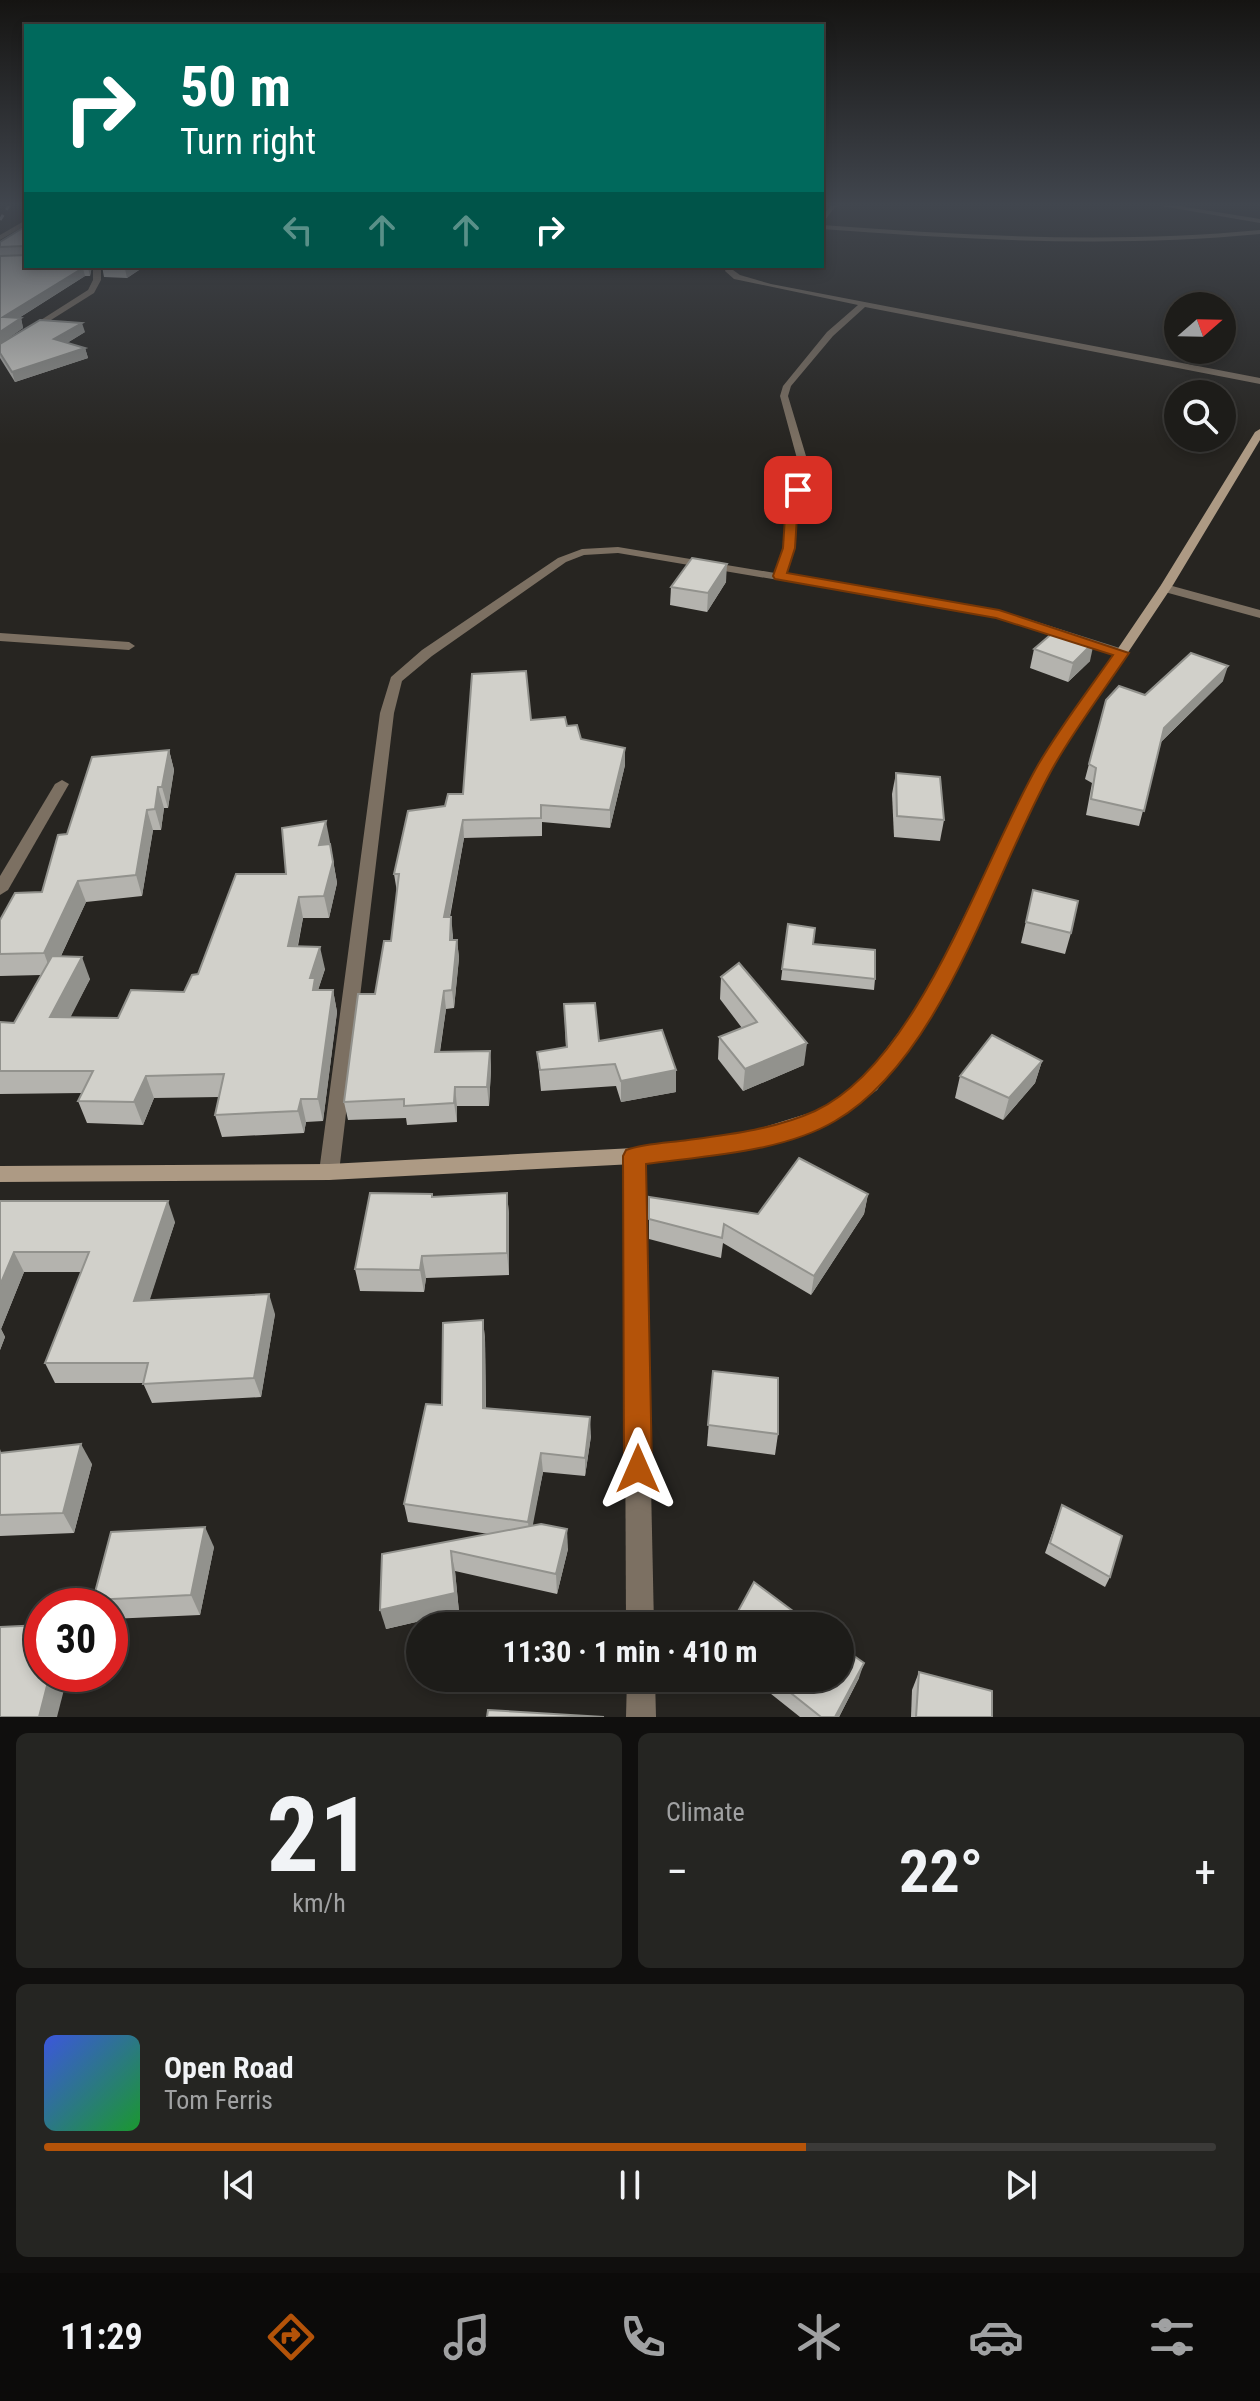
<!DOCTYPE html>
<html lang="en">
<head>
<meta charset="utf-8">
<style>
  :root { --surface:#1d1c19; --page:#252522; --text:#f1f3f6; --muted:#a0a1a2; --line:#3b3a38; --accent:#b45309 }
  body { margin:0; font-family:"Roboto Condensed",sans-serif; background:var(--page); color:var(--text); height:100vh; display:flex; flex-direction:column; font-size:30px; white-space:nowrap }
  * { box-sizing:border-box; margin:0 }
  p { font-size:26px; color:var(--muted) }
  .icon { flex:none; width:44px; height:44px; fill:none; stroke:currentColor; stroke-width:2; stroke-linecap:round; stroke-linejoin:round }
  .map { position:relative; height:1717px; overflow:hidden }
  .details { display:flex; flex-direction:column; gap:16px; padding:16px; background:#100f0e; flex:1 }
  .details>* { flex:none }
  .guide { position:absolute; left:24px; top:24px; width:800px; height:244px; border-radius:0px; box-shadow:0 4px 12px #0003,0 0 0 2px var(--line); background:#00695c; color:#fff; overflow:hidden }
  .needle { width:52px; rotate:70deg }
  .fabs { position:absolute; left:1164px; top:292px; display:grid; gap:16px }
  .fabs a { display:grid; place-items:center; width:72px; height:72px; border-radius:50%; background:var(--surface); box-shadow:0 4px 12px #0003,0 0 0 2px var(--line); font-size:40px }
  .speed { position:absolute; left:24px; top:1588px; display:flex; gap:16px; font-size:40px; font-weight:700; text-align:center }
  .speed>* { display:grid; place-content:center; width:104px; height:104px; border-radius:50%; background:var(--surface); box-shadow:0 4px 12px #0003,0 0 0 2px var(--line); line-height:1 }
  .speed .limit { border:12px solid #d22; background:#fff; color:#111 }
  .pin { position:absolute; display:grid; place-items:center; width:68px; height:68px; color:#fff; margin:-34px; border-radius:16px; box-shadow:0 4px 12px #0006 }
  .me { position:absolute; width:88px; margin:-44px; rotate:0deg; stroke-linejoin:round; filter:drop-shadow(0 0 6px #0008) }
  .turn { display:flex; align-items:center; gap:28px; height:168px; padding:0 24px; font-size:36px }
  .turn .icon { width:104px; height:104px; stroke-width:2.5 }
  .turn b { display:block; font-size:56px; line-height:68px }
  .lanes { display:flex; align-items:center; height:76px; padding:0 24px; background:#0003; justify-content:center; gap:40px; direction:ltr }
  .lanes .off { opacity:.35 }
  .big { font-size:60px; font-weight:700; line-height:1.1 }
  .details .widget { flex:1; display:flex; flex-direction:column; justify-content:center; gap:12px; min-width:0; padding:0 28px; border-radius:12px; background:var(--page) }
  .details .dial { align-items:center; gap:0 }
  .dial b { font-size:104px; line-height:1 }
  .song { display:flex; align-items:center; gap:24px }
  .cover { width:96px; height:96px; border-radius:12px; background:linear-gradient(135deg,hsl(230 70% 55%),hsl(130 70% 35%)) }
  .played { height:8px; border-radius:4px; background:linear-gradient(90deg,var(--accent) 65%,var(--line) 65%) }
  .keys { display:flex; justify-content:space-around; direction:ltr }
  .heat { display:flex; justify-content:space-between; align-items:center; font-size:44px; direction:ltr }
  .details .tiles { flex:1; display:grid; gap:16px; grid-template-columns:1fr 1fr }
  .widget:last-child { grid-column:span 2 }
  .trip { position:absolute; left:406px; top:1612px; width:448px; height:80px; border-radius:40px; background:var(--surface); box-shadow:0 4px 12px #0003,0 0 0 2px var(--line); font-weight:700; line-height:80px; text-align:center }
  .tabs { display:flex; height:128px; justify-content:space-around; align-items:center; background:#0c0b0a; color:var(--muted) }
  .tabs .icon { width:56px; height:56px }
  .tabs .on { color:var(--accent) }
  .tabs b { font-size:36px; color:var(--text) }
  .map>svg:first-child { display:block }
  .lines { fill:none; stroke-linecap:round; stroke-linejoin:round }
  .minor { fill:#7c7062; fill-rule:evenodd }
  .secondary { fill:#ad9a84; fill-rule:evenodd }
  .rail { stroke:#bdbcb9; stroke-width:3; stroke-dasharray:6 6; stroke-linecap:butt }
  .wall { fill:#b4b3ae }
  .shaded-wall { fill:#92928d }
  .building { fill:#d1d0ca; stroke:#92928d; stroke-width:2 }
  .route { fill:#b45309; stroke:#753606; stroke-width:2 }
</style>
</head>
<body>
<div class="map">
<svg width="1260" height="1717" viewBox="0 0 1260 1717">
  <rect width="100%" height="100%" fill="#272521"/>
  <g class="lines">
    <g class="minor">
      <polygon points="848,204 835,207 822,224 822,217 831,205"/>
      <polygon points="1150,204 1167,204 1260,219 1260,223"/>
      <polygon points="26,220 26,225 0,240 0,235"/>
      <path d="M822 225C969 236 1113 244 1260 230V234C1113 248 969 240 822 229Z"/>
      <polygon points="93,266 101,266 101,280 94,293 0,352 0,346 88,290 93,280"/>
      <polygon points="727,266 735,266 733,270 740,275 771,284 1260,378 1260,384 865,307 833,336 791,386 788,396 809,466 808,478 797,501 795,548 786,575 999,610 1126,650 1126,656 1116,656 997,617 618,553 584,555 566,562 432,656 402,681 394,713 339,1172 336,1178 329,1180 322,1178 319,1172 380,713 391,677 422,650 558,558 582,549 618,547 775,573 783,548 787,501 798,478 799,466 780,396 783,386 827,332 858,305 734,279 725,271"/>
      <polygon points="1165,584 1260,610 1260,618 1161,591 1161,585"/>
      <polygon points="0,633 129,642 135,646 129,650 0,641"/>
      <polygon points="62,780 69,784 8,890 0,895 0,876 55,784"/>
      <polygon points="634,1148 641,1150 644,1156 654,1626 626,1626 624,1156 627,1150"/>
      <polygon points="627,1678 655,1678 656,1717 626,1717"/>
    </g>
    <polygon class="secondary" points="1260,429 1260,440 1173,585 1053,765 946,988 918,1035 877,1090 833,1122 742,1150 634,1164 329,1180 0,1182 0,1166 329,1164 634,1148 742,1134 819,1110 863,1080 904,1025 929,987 1039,765 1161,585 1255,432"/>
    <polyline class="rail" points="0,220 10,204"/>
  </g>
  <g class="wall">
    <polygon points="26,226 26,266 92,266 90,276 85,276 19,318 21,318 23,328 0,344 26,255 0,255 0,242"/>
    <polygon points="102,266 145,266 127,278 104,277"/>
    <polygon points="85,332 67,343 85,348 88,358 15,382 0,358 0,344"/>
    <polygon points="726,582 707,612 670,605 671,587"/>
    <polygon points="1034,649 1090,661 1068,682 1030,668"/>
    <polygon points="1223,681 1161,742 1139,826 1086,815 1092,783 1085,779 1106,700 1145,695"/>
    <polygon points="531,720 567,726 581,739 625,765 610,828 542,822 542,836 464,838 450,917 453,940 457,940 459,958 454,1008 446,1009 440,1052 490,1051 491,1069 489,1106 457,1106 457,1122 407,1125 406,1118 348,1120 344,1102 391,941 397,892 394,874 445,806 463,794"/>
    <polygon points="169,750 174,770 168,808 164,808 161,830 153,830 142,896 86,902 61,956 90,979 70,1017 118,1018 184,992 286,874 330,842 337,883 329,918 303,918 298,946 325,969 318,990 333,990 337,1012 323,1121 306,1122 304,1133 222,1137 215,1115 219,1097 154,1098 143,1125 87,1123 78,1101 82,1093 0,1094 0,1022 14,1023 41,975 0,976 0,920 42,892 67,834"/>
    <polygon points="896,773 944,820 940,841 894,837 892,794"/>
    <polygon points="1033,891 1071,933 1065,954 1021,943"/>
    <polygon points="788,924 813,944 875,979 874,990 781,980"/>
    <polygon points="721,977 804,1065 743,1091 718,1059 719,1037 742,1028 720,999"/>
    <polygon points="564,1004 599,1041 676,1092 621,1102 616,1086 541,1091 537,1052 566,1047"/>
    <polygon points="1042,1061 1035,1083 1003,1120 955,1098 960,1076"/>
    <polygon points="507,1193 509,1215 509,1275 426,1278 424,1292 360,1291 355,1269 432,1197"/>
    <polygon points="868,1194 864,1214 811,1295 723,1243 721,1258 649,1239 649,1197 758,1214"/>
    <polygon points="0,1201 175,1222 149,1300 275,1314 261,1397 152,1403 143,1383 55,1383 45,1363 81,1272 24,1272 1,1329 5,1337 0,1350"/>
    <polygon points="483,1320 485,1339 486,1408 591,1436 585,1476 543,1472 532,1525 568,1549 557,1594 455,1571 459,1612 386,1629 382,1554 489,1534 408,1522 404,1504 442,1405"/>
    <polygon points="713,1371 778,1434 775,1455 707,1446"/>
    <polygon points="0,1449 1,1453 92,1464 74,1533 0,1536"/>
    <polygon points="1062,1505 1110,1577 1105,1587 1045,1553"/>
    <polygon points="214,1547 200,1615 110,1619 110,1606 97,1606 93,1600"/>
    <polygon points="919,1672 992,1717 911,1717 912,1690"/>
    <polygon points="736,1678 859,1678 839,1717 800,1717 756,1682 752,1689"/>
  </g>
  <g class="shaded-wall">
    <polygon points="88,266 92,266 90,276 88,268"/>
    <polygon points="130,266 145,266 127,278 125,269"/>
    <polygon points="83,268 85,276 6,326 3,317"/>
    <polygon points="21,318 23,328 0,344 0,332"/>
    <polygon points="82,323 85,332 57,349 54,339"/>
    <polygon points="85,348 88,358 15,382 12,372"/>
    <polygon points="727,564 726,582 707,612 708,593"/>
    <polygon points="1094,642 1090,661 1068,682 1073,663"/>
    <polygon points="1228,666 1223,681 1160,743 1164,728"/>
    <polygon points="625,748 625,765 610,828 610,810"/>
    <polygon points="169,750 174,770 168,808 162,787"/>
    <polygon points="158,787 164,808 161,830 155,809"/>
    <polygon points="147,810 153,830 142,896 136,875"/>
    <polygon points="463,820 464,838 446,936 444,917"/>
    <polygon points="326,821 330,842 323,866 319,845"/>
    <polygon points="330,844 337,883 329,918 324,896"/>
    <polygon points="78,881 86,902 52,975 44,953"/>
    <polygon points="299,897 303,918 293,968 288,946"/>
    <polygon points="451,917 453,935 452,958 450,940"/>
    <polygon points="457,940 459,958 454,1008 452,990"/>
    <polygon points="320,947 325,969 318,990 318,1012 310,978"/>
    <polygon points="82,957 90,979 59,1040 50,1017"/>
    <polygon points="333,990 337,1012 323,1121 318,1099"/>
    <polygon points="444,991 446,1009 437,1070 435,1052"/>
    <polygon points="807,1043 804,1065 743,1091 745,1069"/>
    <polygon points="490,1051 491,1069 489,1106 487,1087"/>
    <polygon points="1042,1061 1035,1083 1003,1120 1009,1098"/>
    <polygon points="676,1070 676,1092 621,1102 621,1081"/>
    <polygon points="146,1076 154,1098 143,1125 134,1102"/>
    <polygon points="455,1087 457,1106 457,1122 454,1103"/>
    <polygon points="301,1099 306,1122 304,1133 298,1111"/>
    <polygon points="507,1193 509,1215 509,1275 507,1253"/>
    <polygon points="868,1194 864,1214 811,1295 814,1276"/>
    <polygon points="168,1201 175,1222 143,1321 134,1301"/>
    <polygon points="14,1252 24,1272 1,1329 5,1337 0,1350 0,1285"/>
    <polygon points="422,1256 426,1278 424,1292 420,1270"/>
    <polygon points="269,1294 275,1314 261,1397 254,1378"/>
    <polygon points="483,1320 485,1339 486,1427 483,1408"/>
    <polygon points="590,1417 591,1436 585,1476 585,1458"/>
    <polygon points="81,1444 92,1464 74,1533 63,1513"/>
    <polygon points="541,1453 543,1472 530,1540 528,1522"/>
    <polygon points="205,1527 214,1547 200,1615 191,1595"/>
    <polygon points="567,1529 568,1549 557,1594 556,1574"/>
    <polygon points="451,1551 455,1571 459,1612 386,1629 380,1610"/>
    <polygon points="864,1663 859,1678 839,1717 835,1717"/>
    <polygon points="50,1674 68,1674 57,1717 39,1717"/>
    <polygon points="753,1678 756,1678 752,1689"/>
  </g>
  <g class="building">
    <polygon points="26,226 26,266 88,266 88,268 83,268 3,317 21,318 0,332 0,256 26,255 24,246 0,247 0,242"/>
    <polygon points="102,266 130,266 125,269 102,268"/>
    <polygon points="40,320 82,323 54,339 85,348 12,372 0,353 0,344"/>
    <polygon points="692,558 727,564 708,593 671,587"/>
    <polygon points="1056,630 1094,642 1073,663 1034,649"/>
    <polygon points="1191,653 1228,666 1164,728 1144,811 1091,799 1096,768 1089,764 1106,700 1119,686 1145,695"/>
    <polygon points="526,671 531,720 565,717 567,726 577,725 581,739 625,748 610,810 541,805 541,818 463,820 444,917 451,917 450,940 457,940 452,990 444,991 435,1052 490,1051 487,1087 455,1087 454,1103 404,1106 404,1099 344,1102 358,994 375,994 384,941 391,941 399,874 394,874 408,811 445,806 448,794 463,794 472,674"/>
    <polygon points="169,750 162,787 158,787 155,809 147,810 136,875 78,881 44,953 0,954 0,920 15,893 42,892 58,835 67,834 92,757"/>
    <polygon points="896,773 940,777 944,820 897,816"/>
    <polygon points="326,821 319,845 330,844 333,862 324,896 299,897 288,946 320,947 310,978 315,978 313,990 333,990 318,1099 301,1099 298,1111 215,1115 224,1074 146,1076 134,1102 78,1101 93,1071 0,1071 0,1022 14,1023 52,956 82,957 50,1017 118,1018 131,990 184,992 192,975 198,974 236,874 286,874 282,828"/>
    <polygon points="1033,890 1078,901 1071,933 1026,922"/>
    <polygon points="788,924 815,928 813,944 875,950 875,979 782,969"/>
    <polygon points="739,963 807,1043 745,1069 719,1037 757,1022 721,977"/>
    <polygon points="595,1003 599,1041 662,1030 676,1070 621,1081 615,1064 540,1070 537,1052 567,1047 564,1004"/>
    <polygon points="992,1035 1042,1061 1009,1098 960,1076"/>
    <polygon points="799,1158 868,1194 814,1276 724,1224 722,1238 649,1219 649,1197 758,1214"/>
    <polygon points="370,1193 432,1194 432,1197 507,1193 507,1253 422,1256 420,1270 355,1269"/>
    <polygon points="0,1201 168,1201 134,1301 269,1294 254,1378 143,1384 148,1363 45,1363 89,1252 14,1252 0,1285"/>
    <polygon points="483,1320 483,1408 590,1417 585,1458 541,1453 528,1522 404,1504 426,1404 442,1405 443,1323"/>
    <polygon points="713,1371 778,1378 778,1434 708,1425"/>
    <polygon points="81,1444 63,1513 0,1515 0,1453"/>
    <polygon points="1062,1505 1122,1536 1110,1577 1050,1543"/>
    <polygon points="541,1524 567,1529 556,1574 451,1551 455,1593 380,1610 382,1554"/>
    <polygon points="205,1527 191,1595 93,1600 111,1532"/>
    <polygon points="754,1582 813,1626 730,1626"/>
    <polygon points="42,1625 42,1674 50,1674 39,1717 0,1717 0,1627"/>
    <polygon points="840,1646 864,1663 835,1717 821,1717 772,1678 840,1678"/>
    <polygon points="919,1672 992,1691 992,1717 916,1717"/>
    <polygon points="488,1710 604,1717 487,1717"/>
  </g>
  <linearGradient id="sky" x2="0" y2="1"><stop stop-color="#151412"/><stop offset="0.46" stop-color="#41464e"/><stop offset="1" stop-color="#41464e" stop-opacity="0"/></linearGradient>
  <rect width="1260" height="445" fill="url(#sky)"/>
  <path class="route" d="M798 487 804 490 798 501 795 548 787 573 999 610 1129 653C1104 690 1077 726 1055 764 993 872 945 1057 835 1121 783 1152 705 1156 646 1164L652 1469 648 1479 638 1484 628 1479 624 1469 623 1156 626 1150C643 1144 662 1143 680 1141 725 1135 773 1130 815 1111 919 1063 982 862 1038 765 1060 727 1088 691 1113 655L996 618 775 579 773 576 783 548 786 501 794 488Z"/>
</svg>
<div class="fabs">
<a><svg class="needle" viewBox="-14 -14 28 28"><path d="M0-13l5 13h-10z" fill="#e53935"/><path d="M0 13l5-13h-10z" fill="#a0a1a2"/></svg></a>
<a><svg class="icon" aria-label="search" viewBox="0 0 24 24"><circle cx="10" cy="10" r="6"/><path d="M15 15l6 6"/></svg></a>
</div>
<div class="speed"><div class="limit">30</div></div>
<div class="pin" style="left:798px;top:490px;background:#d93025"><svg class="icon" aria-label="arrive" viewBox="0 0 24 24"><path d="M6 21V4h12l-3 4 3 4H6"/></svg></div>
<svg class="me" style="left:638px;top:1469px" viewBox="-20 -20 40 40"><path d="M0-17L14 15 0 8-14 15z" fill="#b45309" stroke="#fff" stroke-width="4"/></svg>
<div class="trip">11:30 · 1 min · 410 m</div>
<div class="guide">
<div class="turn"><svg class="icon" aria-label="right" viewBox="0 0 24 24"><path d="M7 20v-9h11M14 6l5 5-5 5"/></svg><div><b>50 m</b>Turn right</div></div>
<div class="lanes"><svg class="icon off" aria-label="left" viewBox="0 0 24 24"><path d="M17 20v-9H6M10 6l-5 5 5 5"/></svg><svg class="icon off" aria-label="ahead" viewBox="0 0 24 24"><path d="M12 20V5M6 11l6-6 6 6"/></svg><svg class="icon off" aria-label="ahead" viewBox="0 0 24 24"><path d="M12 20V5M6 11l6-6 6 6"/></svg><svg class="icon" aria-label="right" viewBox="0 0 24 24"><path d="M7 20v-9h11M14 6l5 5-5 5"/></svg></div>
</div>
</div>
<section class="details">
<div class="tiles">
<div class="widget dial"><b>21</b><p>km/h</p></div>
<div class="widget"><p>Climate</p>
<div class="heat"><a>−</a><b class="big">22°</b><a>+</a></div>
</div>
<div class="widget">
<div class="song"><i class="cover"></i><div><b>Open Road</b><p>Tom Ferris</p></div></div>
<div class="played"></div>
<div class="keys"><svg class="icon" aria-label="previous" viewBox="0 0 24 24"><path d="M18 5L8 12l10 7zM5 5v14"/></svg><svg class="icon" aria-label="pause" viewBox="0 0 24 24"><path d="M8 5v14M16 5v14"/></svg><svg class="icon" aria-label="next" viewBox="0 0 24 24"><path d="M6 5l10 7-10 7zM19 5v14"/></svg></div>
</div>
</div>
</section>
<nav class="tabs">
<b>11:29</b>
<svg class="icon on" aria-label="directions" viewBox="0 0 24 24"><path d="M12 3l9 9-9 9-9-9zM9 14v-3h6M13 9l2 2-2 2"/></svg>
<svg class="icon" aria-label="music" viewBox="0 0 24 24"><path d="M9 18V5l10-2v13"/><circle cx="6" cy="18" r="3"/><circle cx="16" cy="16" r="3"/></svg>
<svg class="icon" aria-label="phone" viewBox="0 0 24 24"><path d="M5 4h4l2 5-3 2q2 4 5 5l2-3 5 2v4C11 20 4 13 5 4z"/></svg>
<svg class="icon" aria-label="climate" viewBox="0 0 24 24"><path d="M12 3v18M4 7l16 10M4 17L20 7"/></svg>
<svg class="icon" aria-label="car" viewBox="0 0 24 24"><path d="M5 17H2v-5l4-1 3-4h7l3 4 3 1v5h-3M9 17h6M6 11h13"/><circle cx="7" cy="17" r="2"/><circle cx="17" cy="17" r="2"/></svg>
<svg class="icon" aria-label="filters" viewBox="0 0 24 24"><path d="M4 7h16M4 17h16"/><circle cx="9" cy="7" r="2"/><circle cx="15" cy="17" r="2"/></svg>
</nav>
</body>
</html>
